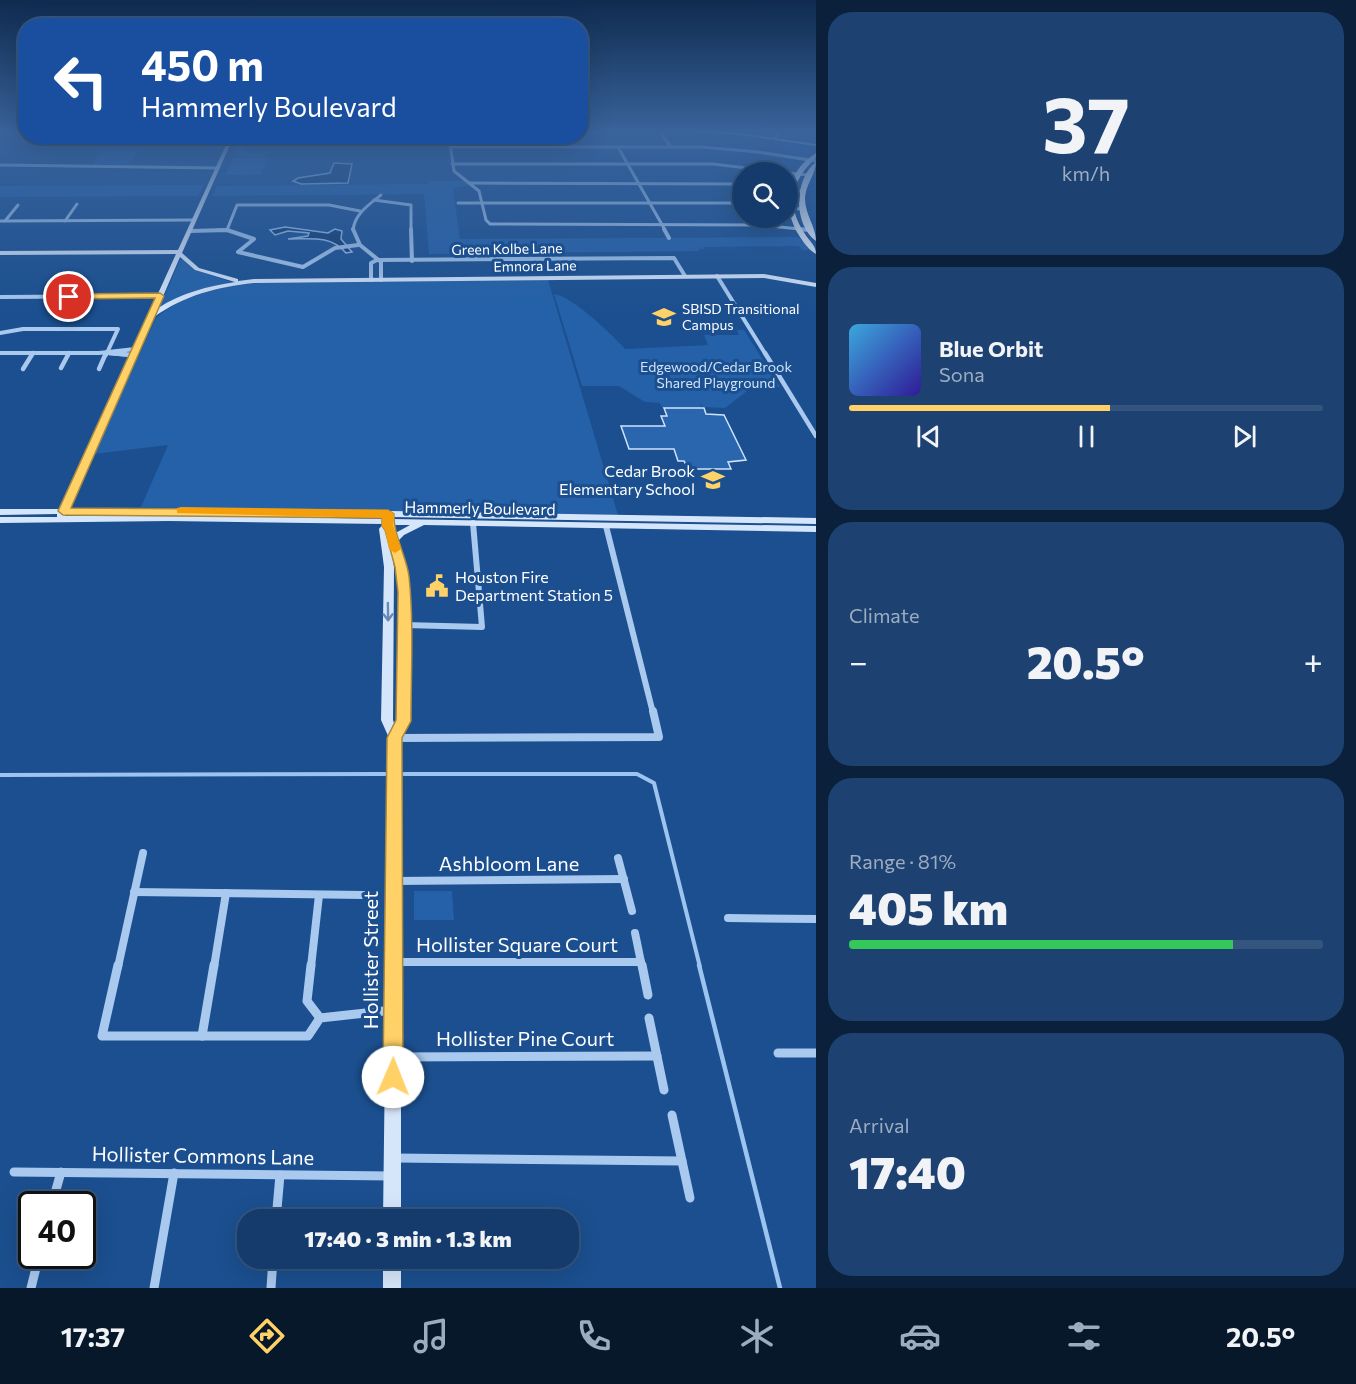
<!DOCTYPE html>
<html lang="en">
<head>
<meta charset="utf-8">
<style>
  :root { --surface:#143b6b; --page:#1d4271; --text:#f1f3f6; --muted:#9dadc1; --line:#33557e; --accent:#ffd166 }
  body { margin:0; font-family:Commissioner,sans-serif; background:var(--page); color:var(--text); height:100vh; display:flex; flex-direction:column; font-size:22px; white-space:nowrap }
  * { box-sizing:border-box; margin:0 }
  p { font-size:20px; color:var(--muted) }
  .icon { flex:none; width:33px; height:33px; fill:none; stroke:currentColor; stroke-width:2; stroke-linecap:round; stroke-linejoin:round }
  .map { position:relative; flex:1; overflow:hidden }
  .panel { display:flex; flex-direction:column; gap:12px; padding:12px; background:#0b203b; width:540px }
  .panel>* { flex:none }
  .banner { position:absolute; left:18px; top:18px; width:570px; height:126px; border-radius:24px; box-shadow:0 6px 24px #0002,0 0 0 2px var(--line); background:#1a4fa0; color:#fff; overflow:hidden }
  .controls { position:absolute; left:732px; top:162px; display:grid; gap:12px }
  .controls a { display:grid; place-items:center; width:66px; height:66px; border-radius:50%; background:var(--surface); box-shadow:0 6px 24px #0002,0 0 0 2px var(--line); font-size:30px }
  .speed { position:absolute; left:18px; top:1191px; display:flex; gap:12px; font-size:30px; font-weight:700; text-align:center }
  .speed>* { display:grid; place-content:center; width:78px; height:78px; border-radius:50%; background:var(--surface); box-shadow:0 6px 24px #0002,0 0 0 2px var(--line); line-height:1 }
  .speed .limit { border:3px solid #111; border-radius:9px; background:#fff; color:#111 }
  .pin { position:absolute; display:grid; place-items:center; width:51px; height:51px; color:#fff; margin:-26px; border:3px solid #fff; border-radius:50%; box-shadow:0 2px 6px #0007 }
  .me { position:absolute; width:66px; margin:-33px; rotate:1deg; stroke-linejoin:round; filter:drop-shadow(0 0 4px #0008) }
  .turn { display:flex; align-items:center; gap:21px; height:126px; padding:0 24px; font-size:27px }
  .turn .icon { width:78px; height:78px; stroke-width:2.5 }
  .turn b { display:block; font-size:42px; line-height:51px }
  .big { font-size:45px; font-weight:800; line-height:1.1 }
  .panel .widget { flex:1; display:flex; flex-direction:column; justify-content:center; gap:9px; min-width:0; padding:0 21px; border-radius:24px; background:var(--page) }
  .panel .dial { align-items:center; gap:0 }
  .dial b { font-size:78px; line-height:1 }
  .song { display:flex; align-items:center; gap:18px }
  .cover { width:72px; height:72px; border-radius:9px; background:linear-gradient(135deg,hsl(200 70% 55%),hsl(250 70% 35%)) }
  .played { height:6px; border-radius:3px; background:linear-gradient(90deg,var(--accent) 55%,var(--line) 55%) }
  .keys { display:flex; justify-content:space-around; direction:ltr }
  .heat { display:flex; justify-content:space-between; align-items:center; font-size:33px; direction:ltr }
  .charge { height:9px; border-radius:4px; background:linear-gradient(90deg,#34c759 81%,var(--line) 0) }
  .trip { position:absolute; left:237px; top:1209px; width:342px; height:60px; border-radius:24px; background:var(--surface); box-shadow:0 6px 24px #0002,0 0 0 2px var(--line); font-weight:800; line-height:60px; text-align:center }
  .tab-bar { display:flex; height:96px; justify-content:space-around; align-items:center; background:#08182b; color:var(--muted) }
  .tab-bar .icon { width:42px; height:42px }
  .tab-bar .active { color:var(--accent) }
  .tab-bar b { font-size:27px; color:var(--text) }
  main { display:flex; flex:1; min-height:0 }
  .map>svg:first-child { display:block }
  .green { fill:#2461a8 }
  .water { fill:#123a6d; stroke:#9cc4f0; stroke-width:1.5 }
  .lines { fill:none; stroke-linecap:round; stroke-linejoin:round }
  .stream-far1 { stroke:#9cc4f0; stroke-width:4 }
  .stream { stroke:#9cc4f0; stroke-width:4.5 }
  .building { fill:#2a66ad; stroke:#cfe3fa; stroke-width:1.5 }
  .street-far5 { stroke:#a9c9ee; stroke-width:3 }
  .street-far4 { stroke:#a9c9ee; stroke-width:4 }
  .street-far3 { stroke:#a9c9ee; stroke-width:4.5 }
  .street-far2 { stroke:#a9c9ee; stroke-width:6 }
  .street-far1 { stroke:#a9c9ee; stroke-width:8 }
  .street { stroke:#a9c9ee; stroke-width:9 }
  .secondary { fill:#d6e6fa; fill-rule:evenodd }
  .primary { fill:#f0f6ff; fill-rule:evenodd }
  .oneway { stroke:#668bba }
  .route { fill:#ffd166; stroke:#a68842; stroke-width:1.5 }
  .slow { fill:#f59e0b }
  .labels { text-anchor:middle; stroke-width:6; stroke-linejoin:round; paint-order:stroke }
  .far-street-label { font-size:14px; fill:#fff; stroke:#1b4f8f }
  .far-poi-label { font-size:14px; fill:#fff; stroke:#1b4f8f; text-anchor:start }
  .far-park-label { font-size:14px; fill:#cfe3fa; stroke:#1b4f8f }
  .poi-label { font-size:16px; fill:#fff; stroke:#1b4f8f; text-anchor:end }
  .street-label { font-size:16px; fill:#fff; stroke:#1b4f8f }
  .near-street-label { font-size:20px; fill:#fff; stroke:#1b4f8f }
</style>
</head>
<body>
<main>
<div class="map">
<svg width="816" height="1288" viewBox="0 0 816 1288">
  <rect width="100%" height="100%" fill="#1b4f8f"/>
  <g class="green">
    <polygon points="235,147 243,147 242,152 254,154 271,152 260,157 267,158 261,174 226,175 233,158 257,157 237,155 238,152 233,152"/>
    <polygon points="103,149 139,149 129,164 92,165"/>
    <polygon points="428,181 464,181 469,185 453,188 460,239 798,237 811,250 802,250 799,246 703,247 704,249 698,249 699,251 429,254 424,194 212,196 217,186 428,184"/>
    <polygon points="204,185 198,196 0,197 0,186"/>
    <polygon points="182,259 195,270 231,282 197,290 160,306 180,260"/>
    <path d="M548 280 618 515 141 507 168 445 94 454 156 318C184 293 222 285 259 283Z"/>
    <path d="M554 294C572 296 613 335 625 349L708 345 704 335H739L737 330H744L780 387 751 388 725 408 703 407 700 403 702 408H662L660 403 645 402 619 386H582Z"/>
    <polygon points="414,891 452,891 454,920 414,920"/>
  </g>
  <g class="water">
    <polygon points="334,163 352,164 348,183 301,184 293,181 298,178 330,173"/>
    <path d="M285 227 328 233 335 229 342 231 341 239 352 252 346 253C331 235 311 239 288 239L308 236 309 233 288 231 275 235 270 230Z"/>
  </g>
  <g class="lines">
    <g class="stream-far1">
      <polyline points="404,774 637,774 654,783 700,967"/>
      <polyline points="0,775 385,774"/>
    </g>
    <polyline class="stream" points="699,965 780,1288"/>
  </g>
  <polygon class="building" points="664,408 704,408 706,414 724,415 746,460 728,462 731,469 688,469 684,461 678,461 674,449 629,449 621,426 665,426 661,416 667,416"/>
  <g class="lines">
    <g class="street-far5">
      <polyline points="659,131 671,147"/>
      <polyline points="449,136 454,171 479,191 486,220 490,224 760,225 810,230"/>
      <polyline points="775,138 780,131"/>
      <polyline points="450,147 702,147 758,152 816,161"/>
      <polyline points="618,147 665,230"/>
      <polyline points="452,164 713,164 807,175"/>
      <polyline points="0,165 218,168"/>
      <polyline points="470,183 742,184"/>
      <polyline points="788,189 801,191"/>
      <polyline points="374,200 411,205 411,230"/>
      <polyline points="458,203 742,203"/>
      <polyline points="788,208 802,209"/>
      <polyline points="0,221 194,220"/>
      <polyline points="5,221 18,205"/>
      <polyline points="65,221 77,204"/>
      <polyline points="217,230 228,230"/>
      <polyline points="227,230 237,205 329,205 360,211"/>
      <path d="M353 230C355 214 368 205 381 195"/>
    </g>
    <g class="street-far4">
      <polyline points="353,229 360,245 381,262 381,280"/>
      <polyline points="411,229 412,261"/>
      <polyline points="664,229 669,238"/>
      <polyline points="798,229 810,230"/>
      <polyline points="190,231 227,230 254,239 238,252 303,267 335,248 358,245"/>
      <polyline points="377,260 674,258 685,276"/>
      <polyline points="717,276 766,355"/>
      <polyline points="371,280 371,263 377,260"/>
      <polyline points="0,297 160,296"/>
      <polyline points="0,333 23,329 118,329 106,355"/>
      <polyline points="0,353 99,353 135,349"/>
      <polyline points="107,353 129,355"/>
    </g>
    <g class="street-far3">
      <polyline points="110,353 133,355"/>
      <polyline points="765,353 816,436"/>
      <polyline points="61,368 69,353"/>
      <polyline points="23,369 33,353"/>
      <polyline points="99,369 106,353"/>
    </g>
    <g class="street-far2">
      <polyline points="606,526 653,713"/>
      <polyline points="404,625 482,627 473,523"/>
    </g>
    <g class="street-far1">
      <polyline points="395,738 659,737 653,711"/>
      <polyline points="618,858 632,911"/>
      <polyline points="394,881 624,879"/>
      <polyline points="134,892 363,895"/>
      <polyline points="728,918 816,919"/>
      <polyline points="635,933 642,967"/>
      <polyline points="394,962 641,962"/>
      <polyline points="118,967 143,853"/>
      <polyline points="214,967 226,893"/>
      <polyline points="311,967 319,895"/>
    </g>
    <g class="street">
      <polyline points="118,965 102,1036 308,1036 320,1018 393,1010"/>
      <polyline points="311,965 307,1001 320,1018"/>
      <polyline points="642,965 648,995"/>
      <polyline points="649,1018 664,1090"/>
      <polyline points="202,1036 214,965"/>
      <polyline points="778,1053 816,1053"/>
      <polyline points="393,1057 657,1056"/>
      <polyline points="672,1115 690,1198"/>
      <polyline points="395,1158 682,1161"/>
      <polyline points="14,1172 392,1176"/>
      <polyline points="52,1204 61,1172"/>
      <polyline points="276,1220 280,1175"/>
      <polyline points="31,1288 39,1256"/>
      <polyline points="154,1288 174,1173"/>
      <polyline points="271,1288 273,1258"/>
    </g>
    <g class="secondary">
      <polygon points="580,131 626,131 580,133"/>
      <polygon points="673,131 739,133 816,144 816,146 739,135"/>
      <path d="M230 136H234L182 253 199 268 238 279V281L254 279 764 274 816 283V287L764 278 254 283C217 287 185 295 154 317L69 509 203 508 816 518V524L392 517V519L816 526V532L424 525 404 535 398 541 406 567 409 592 410 721 401 738V1220H383L389 738 381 720 384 567 379 529 383 524 169 521 0 523V517H57V514L0 515V509H60L176 254 0 255V251L178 250ZM180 257 195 270 235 282C208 286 181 293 158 308ZM66 514H203L384 517 383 519 169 515 65 516ZM392 525H410L390 536 389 530ZM391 549 396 567 399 592 398 721 395 726 393 720 394 567Z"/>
      <rect x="383" y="1258" width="18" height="30"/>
    </g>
    <g class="primary">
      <path d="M816 153V158C791 180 786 206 805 234 809 241 816 245 816 254 809 250 804 243 800 237 781 208 785 172 816 153Z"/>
      <path d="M816 162C816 174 805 185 805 199 805 214 816 227 816 241 793 224 794 179 816 162Z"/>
    </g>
  </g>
  <defs><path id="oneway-shaft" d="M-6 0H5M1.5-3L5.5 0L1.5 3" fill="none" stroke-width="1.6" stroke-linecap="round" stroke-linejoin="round" transform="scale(1.5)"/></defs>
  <use class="oneway" href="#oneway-shaft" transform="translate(388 612) rotate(89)"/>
  <linearGradient id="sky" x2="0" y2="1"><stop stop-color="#0f2b4f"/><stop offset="0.42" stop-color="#39639b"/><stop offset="1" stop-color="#39639b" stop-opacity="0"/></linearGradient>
  <rect width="816" height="312" fill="url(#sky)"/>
  <path class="route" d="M160 293 164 296 71 508 388 510 394 514C393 534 406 555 409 576 414 624 411 673 411 721L402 738 403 1077 400 1084 393 1087 386 1084 383 1077 387 738 396 720 398 592 395 567 385 530 382 526V518L63 515 58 511 155 298 69 299 64 297 69 294Z"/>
  <polygon class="slow" points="181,507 388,510 394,514 393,525 401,549 395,553 389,549 385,530 382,526 382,518 177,513 177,508"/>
  <defs>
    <g id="school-bare" transform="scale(1.8)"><path d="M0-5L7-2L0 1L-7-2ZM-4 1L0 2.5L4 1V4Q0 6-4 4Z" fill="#ffd166" stroke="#1b4f8f" stroke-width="2.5" paint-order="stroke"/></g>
    <g id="civic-bare" transform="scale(1.8)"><path d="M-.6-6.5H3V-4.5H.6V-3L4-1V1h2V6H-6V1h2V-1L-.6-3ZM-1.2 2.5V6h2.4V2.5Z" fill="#ffd166" stroke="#1b4f8f" stroke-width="2.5" paint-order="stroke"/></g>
  </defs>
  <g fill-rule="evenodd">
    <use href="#school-bare" x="664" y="317"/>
    <use href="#school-bare" x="713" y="480"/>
    <use href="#civic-bare" x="437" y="586"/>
  </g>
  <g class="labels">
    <g class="far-street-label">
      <text transform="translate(507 249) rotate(-1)" y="5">Green Kolbe Lane</text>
      <text transform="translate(535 266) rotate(-1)" y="5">Emnora Lane</text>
    </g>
    <g class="far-poi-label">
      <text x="682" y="314">SBISD Transitional<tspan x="682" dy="16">Campus</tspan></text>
    </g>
    <g class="far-park-label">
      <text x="716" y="372">Edgewood/Cedar Brook<tspan x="716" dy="16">Shared Playground</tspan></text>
    </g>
    <g class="poi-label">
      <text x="695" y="477">Cedar Brook<tspan x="695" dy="18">Elementary School</tspan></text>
      <text x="455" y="583" text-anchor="start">Houston Fire<tspan x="455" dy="18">Department Station 5</tspan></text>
    </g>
    <g class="street-label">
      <text transform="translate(480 508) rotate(1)" y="6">Hammerly Boulevard</text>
    </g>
    <g class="near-street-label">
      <text x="509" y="871">Ashbloom Lane</text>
      <text x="517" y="952">Hollister Square Court</text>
      <text transform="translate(371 960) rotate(-90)" y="7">Hollister Street</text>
      <text x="525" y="1046">Hollister Pine Court</text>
      <text transform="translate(203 1156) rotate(1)" y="7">Hollister Commons Lane</text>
    </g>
  </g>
</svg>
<div class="controls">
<a><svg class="icon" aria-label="search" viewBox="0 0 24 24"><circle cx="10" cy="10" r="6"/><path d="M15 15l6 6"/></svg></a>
</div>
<div class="speed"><div class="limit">40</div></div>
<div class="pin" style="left:69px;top:297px;background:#d93025"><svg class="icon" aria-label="arrive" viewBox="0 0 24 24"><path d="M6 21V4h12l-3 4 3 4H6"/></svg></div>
<svg class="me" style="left:393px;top:1077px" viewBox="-20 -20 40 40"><circle r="19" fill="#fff"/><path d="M0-13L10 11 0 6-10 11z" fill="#ffd166"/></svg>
<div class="trip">17:40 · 3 min · 1.3 km</div>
<div class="banner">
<div class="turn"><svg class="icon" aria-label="left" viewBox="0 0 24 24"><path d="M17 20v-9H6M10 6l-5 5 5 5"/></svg><div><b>450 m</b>Hammerly Boulevard</div></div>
</div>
</div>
<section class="panel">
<div class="widget dial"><b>37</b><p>km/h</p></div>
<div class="widget">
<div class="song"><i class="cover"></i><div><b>Blue Orbit</b><p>Sona</p></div></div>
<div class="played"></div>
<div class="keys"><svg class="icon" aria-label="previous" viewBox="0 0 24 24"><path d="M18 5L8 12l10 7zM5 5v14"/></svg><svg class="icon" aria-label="pause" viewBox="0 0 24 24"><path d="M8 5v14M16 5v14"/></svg><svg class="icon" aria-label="next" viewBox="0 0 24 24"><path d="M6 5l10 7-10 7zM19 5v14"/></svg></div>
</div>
<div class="widget"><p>Climate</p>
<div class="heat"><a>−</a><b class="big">20.5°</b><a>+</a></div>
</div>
<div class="widget"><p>Range · 81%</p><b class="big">405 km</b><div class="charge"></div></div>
<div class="widget"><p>Arrival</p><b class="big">17:40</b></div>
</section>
</main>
<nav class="tab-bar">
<b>17:37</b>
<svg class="icon active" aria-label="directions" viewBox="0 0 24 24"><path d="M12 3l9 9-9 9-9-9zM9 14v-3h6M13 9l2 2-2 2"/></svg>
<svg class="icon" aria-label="music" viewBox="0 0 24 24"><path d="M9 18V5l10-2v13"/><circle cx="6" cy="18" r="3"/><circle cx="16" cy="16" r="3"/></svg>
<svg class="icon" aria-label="phone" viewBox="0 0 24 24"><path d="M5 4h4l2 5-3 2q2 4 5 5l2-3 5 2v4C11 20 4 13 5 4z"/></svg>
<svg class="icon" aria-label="climate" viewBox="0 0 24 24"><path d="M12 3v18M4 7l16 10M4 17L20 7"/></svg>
<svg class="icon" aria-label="car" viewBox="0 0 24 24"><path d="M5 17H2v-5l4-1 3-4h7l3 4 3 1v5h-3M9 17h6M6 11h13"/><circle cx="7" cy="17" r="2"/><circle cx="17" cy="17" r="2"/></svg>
<svg class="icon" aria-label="filters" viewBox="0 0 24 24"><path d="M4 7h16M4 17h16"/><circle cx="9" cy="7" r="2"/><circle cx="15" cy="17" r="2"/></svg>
<b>20.5°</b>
</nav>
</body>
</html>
